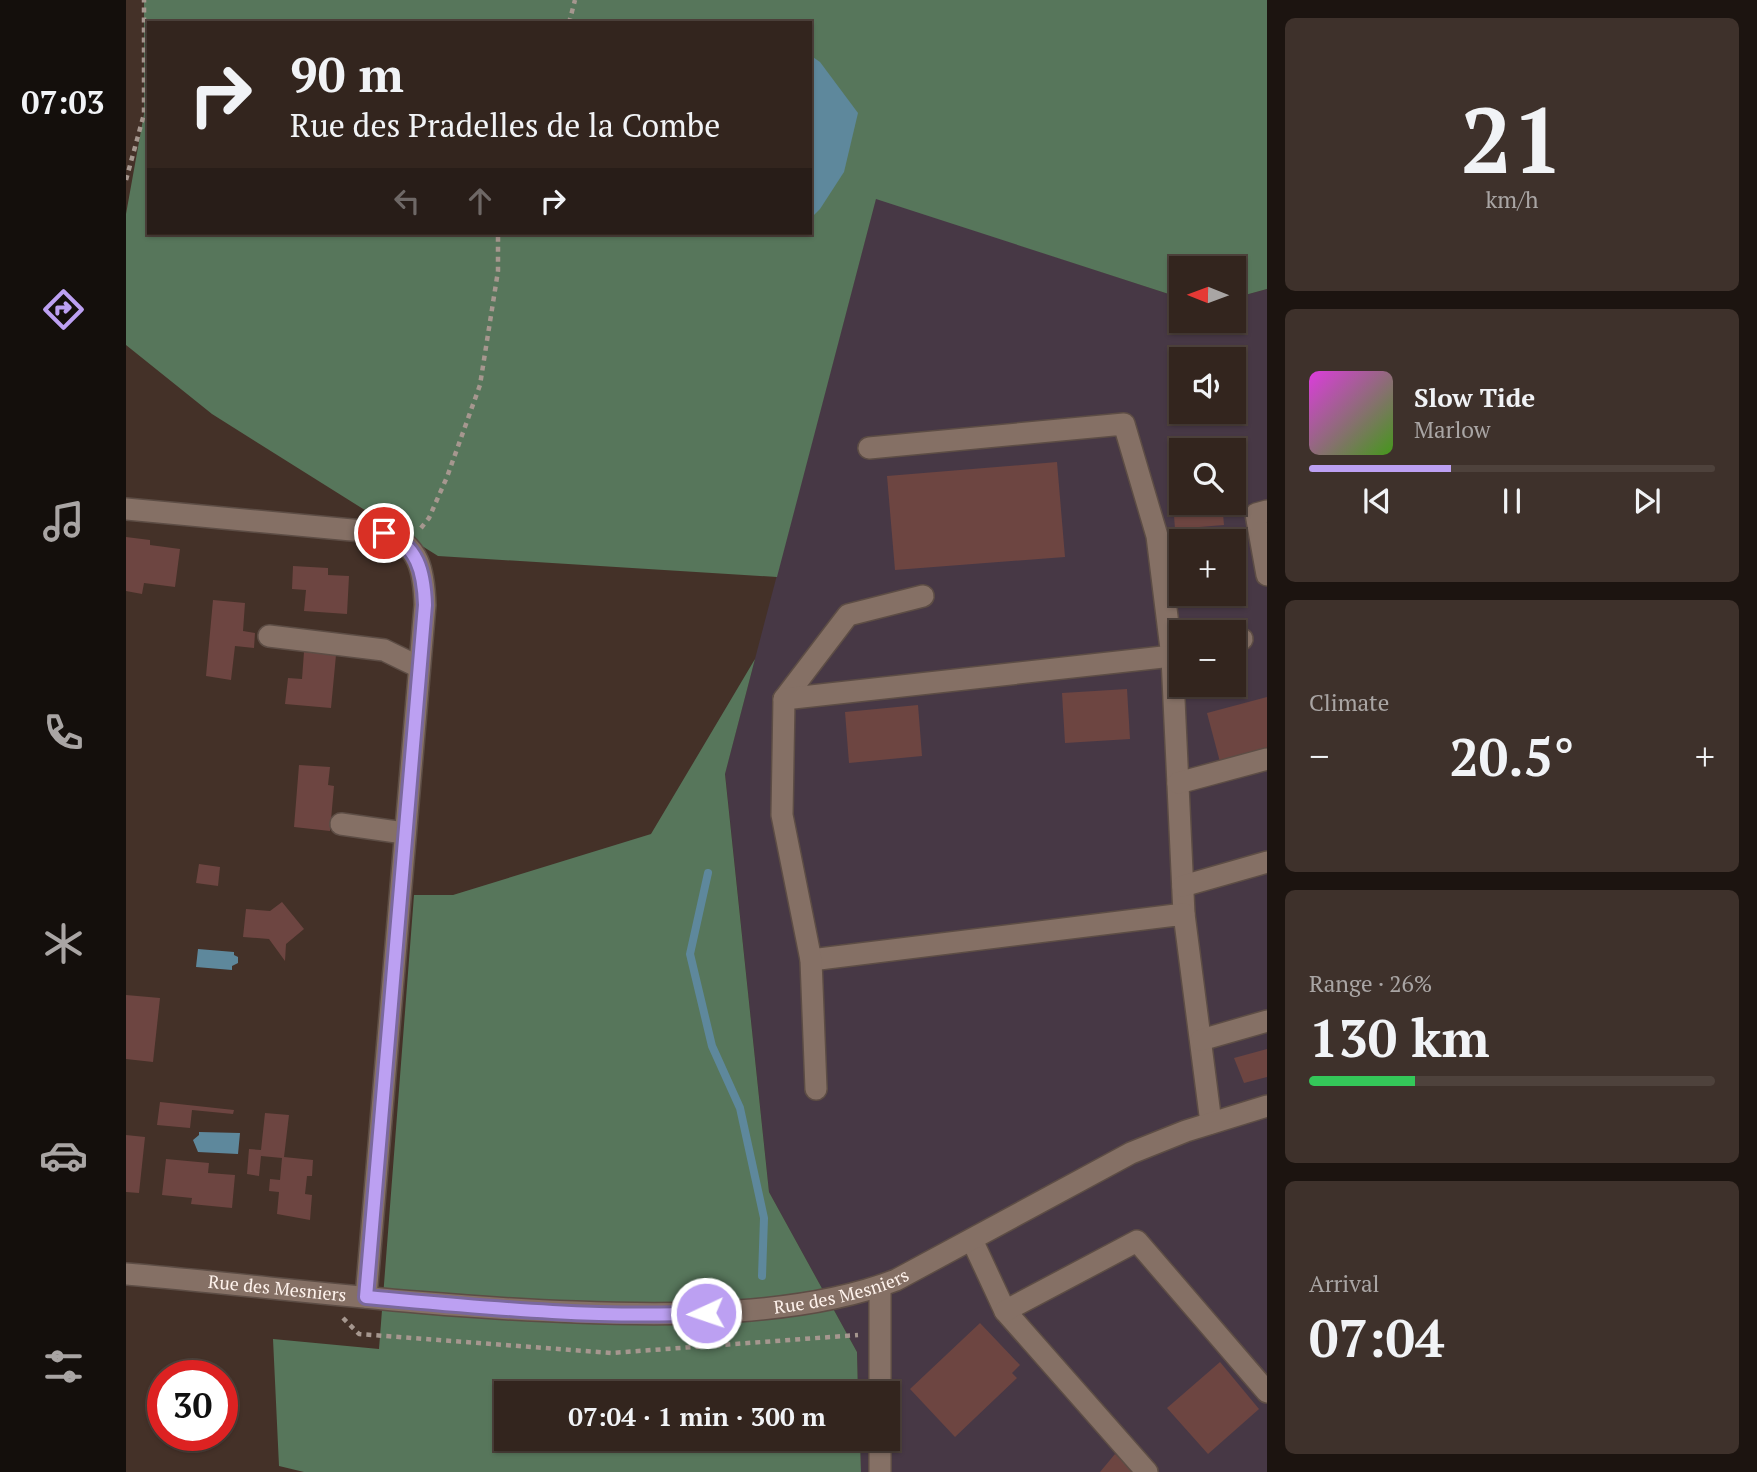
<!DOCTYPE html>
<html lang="en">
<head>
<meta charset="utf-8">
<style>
  :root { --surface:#33251e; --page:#3e312b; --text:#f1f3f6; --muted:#a9a5a4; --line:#4e423c; --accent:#bca0f2 }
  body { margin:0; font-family:"PT Serif",serif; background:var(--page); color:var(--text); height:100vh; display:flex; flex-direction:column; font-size:26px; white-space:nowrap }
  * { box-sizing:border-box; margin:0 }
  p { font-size:23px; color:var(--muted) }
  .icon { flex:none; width:38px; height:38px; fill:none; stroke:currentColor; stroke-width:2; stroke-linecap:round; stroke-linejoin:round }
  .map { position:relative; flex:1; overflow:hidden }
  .sheet { display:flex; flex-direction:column; gap:18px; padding:18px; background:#1c1410; width:490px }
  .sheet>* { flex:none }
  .top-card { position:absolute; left:21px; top:21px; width:665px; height:214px; border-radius:0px; box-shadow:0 2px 5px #0004,0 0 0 2px var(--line); background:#33251e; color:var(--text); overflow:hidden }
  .needle { width:46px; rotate:271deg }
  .controls { position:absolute; left:1043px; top:256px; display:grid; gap:14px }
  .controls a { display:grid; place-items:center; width:77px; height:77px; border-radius:0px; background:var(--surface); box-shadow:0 2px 5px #0004,0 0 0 2px var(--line); font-size:35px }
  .speed { position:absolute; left:21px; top:1360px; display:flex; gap:14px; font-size:35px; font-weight:700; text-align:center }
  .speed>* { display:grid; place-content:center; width:91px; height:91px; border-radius:50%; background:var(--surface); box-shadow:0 2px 5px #0004,0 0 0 2px var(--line); line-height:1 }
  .speed .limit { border:10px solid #d22; background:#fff; color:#111 }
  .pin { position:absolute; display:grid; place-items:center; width:60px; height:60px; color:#fff; margin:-30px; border:4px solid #fff; border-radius:50%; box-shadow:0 2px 7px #0007 }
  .me { position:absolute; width:77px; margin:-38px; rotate:267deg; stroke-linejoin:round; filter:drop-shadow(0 0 5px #0008) }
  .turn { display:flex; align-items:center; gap:24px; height:147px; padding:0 28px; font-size:32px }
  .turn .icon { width:91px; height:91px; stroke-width:2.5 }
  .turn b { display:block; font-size:49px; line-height:60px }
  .lanes { display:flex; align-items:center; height:66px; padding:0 28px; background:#0003; justify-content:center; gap:35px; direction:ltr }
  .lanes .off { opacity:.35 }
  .big { font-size:52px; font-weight:700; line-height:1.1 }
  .sheet .tile { flex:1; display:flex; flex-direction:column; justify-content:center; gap:10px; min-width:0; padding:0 24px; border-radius:10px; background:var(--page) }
  .sheet .dial { align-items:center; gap:0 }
  .dial b { font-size:91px; line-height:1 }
  .song { display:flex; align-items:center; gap:21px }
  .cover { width:84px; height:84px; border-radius:10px; background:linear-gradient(135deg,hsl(300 70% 55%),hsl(100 70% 35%)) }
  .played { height:7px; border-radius:4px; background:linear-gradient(90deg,var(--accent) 35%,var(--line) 35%) }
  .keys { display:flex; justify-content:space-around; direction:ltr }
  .heat { display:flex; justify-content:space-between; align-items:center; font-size:38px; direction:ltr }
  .charge { height:10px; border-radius:5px; background:linear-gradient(90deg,#34c759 26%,var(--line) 0) }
  .trip { position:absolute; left:368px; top:1381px; width:406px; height:70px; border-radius:0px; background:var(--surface); box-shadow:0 2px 5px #0004,0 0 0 2px var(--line); font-weight:700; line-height:70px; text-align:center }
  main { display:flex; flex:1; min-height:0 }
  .tabs { display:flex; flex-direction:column; width:126px; justify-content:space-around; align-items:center; background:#140f0c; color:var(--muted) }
  .tabs .icon { width:49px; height:49px }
  .tabs .selected { color:var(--accent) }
  .tabs b { font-size:32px; color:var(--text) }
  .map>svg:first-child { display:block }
  .industrial { fill:#473845; fill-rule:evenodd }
  .forest { fill:#57765b; fill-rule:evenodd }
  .water { fill:#5e889c }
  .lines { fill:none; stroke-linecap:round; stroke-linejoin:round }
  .stream { stroke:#5e889c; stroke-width:8 }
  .building { fill:#6d4541 }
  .minor-casing { stroke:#5d4d45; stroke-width:24 }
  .path { stroke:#a6978f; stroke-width:4.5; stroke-dasharray:5 5; stroke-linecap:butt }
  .minor { stroke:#857065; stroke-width:21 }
  .route-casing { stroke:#7a689d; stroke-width:18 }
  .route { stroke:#bca0f2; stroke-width:12 }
  .labels { text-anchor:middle; stroke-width:7; stroke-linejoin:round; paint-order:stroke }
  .street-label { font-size:18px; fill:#fef2ec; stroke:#241b17 }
</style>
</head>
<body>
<main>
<nav class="tabs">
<b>07:03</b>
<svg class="icon selected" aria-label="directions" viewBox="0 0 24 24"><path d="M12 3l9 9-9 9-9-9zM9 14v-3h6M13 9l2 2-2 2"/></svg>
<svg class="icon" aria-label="music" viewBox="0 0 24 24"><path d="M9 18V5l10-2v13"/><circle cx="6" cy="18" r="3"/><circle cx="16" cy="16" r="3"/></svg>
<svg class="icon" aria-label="phone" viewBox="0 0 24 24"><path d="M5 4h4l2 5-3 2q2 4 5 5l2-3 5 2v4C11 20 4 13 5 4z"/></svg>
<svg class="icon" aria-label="climate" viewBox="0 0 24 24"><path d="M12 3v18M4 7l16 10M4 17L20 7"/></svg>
<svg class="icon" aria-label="car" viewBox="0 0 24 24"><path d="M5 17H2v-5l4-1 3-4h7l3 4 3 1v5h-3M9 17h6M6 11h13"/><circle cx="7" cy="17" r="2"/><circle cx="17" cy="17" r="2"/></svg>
<svg class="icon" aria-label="filters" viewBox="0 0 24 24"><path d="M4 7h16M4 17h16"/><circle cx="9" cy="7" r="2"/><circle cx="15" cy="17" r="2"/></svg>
</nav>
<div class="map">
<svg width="1141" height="1472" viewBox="0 0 1141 1472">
  <rect width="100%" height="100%" fill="#443128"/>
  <path class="industrial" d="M750 198 1055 298V320H1108V298L1141 289V1472H735L734 1439 761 1438V1393H732L731 1352 643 1192 599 773ZM1055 359H1108V411H1055ZM1055 450H1108V502H1055ZM1055 541H1108V593H1055ZM1055 632H1108V684H1055Z"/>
  <g class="forest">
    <path d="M18 0H1141V289L1108 298V268H1055V298L750 199 651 577 312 556 86 414 0 345V214L18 114ZM23 23H684V233H23Z"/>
    <polygon points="629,659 599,774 643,1192 731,1352 732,1393 380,1393 380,1438 734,1439 735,1472 178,1472 153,1466 147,1339 253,1349 288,895 327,895 525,834"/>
  </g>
  <g class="water">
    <polygon points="684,55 694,62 732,113 718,172 694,209 684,219"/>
    <polygon points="72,949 108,952 108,955 112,957 112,963 106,966 106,970 70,967"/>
    <polygon points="73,1132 114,1133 112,1154 72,1152 67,1140 73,1135"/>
  </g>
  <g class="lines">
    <polyline class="stream" points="582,873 564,954 586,1046 614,1108 638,1218 636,1276"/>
  </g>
  <g class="building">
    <polygon points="1055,461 1055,502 1096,502 1098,525 1049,529 1044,462"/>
    <polygon points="931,462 939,557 769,570 761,476"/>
    <polygon points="0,537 24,540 24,545 54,549 49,587 18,583 16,594 0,591"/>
    <polygon points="167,566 202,568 202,575 223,576 221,614 178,611 180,590 166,589"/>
    <polygon points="87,600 119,603 117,631 129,633 128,648 109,646 105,680 80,676"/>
    <polygon points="178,652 210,655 205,708 159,704 162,678 176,679"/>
    <polygon points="1001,689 1004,739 939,743 936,693"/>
    <polygon points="1141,697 1141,750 1094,762 1081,713"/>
    <polygon points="792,705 796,756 723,763 719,712"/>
    <polygon points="173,765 204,767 202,785 208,786 204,831 168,827"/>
    <polygon points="73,864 94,867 92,886 70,883"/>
    <polygon points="156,902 178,929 160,944 159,961 143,939 117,937 120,909 144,911"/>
    <polygon points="0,995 34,998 27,1062 0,1059"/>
    <polygon points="1141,1049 1141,1077 1118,1083 1108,1058"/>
    <polygon points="34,1102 108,1110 107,1114 66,1110 64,1128 31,1125"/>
    <polygon points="139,1113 163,1115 158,1157 187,1160 186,1176 181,1176 179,1194 186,1195 184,1220 151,1214 153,1192 143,1191 144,1179 154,1180 156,1158 135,1156 133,1176 121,1174 123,1149 135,1150"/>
    <polygon points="0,1135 19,1137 13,1193 0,1192"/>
    <polygon points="40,1159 83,1163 82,1173 109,1175 106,1208 65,1204 66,1198 36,1195"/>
    <polygon points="854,1323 894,1365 886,1373 891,1378 829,1437 784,1389"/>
    <polygon points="1094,1362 1133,1409 1082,1454 1041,1408"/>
    <polygon points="989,1454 1010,1472 974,1472"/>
  </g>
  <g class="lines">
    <g class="minor-casing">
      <g id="minor">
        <polyline points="743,448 998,424 1031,536 1046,657 1058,914"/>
        <path d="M0 509 258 533C294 544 298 572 299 605L240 1297"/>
        <polyline points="1141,511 1130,514 1141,575"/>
        <polyline points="143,636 258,650 293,667"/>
        <polyline points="1108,641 1116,639"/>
        <polyline points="658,699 722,615 797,596"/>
        <polyline points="1052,783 1141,759"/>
        <polyline points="215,824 278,833"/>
        <polyline points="1057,886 1141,862"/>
        <polyline points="685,960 1058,914 1085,1123"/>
        <polyline points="1075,1040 1141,1021"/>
        <polyline points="690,1089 685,960 656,815 658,699 1055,655"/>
        <polyline points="846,1240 879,1311 1021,1472"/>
        <path id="s1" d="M0 1274C150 1287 299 1307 450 1312 548 1316 677 1316 770 1280L1005 1153 1060 1131 1141 1106"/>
        <polyline points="879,1311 1011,1241 1141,1392"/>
        <polyline points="754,1393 754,1286"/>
        <polyline points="754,1438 754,1472"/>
      </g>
    </g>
    <g class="path">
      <polyline points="443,23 449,0"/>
      <polyline points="0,180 18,114 18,0"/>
      <polyline points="295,528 303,518 321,477 354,385 372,271 372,233"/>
      <polyline points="217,1318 233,1334 485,1353 732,1335"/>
    </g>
    <use href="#minor" class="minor"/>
  </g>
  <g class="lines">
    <g class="route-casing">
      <path id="route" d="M258 533C292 544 298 573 299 605L240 1297C353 1307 467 1319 580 1313"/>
    </g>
    <use href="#route" class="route"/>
  </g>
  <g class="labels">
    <g class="street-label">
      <text dy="6" stroke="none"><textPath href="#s1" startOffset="152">Rue des Mesniers</textPath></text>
      <text dy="6" stroke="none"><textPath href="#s1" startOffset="719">Rue des Mesniers</textPath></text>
    </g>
  </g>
</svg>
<div class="controls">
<a><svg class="needle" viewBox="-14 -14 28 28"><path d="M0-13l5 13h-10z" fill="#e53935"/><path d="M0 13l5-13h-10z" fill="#a9a5a4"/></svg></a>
<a><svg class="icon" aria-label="sound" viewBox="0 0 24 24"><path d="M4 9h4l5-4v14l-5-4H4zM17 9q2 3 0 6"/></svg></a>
<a><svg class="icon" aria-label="search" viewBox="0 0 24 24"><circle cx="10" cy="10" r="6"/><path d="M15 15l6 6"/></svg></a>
<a>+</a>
<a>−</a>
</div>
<div class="speed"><div class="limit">30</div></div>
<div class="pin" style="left:258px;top:533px;background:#d93025"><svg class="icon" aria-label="arrive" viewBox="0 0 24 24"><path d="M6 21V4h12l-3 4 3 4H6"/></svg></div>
<svg class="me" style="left:580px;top:1313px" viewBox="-20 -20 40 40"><circle r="17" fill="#bca0f2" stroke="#fff" stroke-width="3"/><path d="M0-11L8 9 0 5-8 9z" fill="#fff"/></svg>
<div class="trip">07:04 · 1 min · 300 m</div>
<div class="top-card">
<div class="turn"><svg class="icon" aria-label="right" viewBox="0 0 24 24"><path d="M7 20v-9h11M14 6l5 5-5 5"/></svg><div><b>90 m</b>Rue des Pradelles de la Combe</div></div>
<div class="lanes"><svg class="icon off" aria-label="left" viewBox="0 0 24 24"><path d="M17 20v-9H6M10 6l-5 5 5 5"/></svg><svg class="icon off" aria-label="ahead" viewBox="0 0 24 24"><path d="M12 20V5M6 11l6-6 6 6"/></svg><svg class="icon" aria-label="right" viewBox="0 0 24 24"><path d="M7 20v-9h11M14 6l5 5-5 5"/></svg></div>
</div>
</div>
<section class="sheet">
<div class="tile dial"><b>21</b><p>km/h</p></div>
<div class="tile">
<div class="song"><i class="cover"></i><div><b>Slow Tide</b><p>Marlow</p></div></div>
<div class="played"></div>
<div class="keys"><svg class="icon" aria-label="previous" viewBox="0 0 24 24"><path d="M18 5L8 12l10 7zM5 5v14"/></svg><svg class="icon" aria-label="pause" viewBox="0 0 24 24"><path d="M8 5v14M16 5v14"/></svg><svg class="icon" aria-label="next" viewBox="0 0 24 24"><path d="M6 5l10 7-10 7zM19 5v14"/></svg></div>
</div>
<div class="tile"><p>Climate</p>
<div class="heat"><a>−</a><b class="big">20.5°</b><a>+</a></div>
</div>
<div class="tile"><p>Range · 26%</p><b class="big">130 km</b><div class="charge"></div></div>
<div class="tile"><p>Arrival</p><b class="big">07:04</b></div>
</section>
</main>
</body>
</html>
